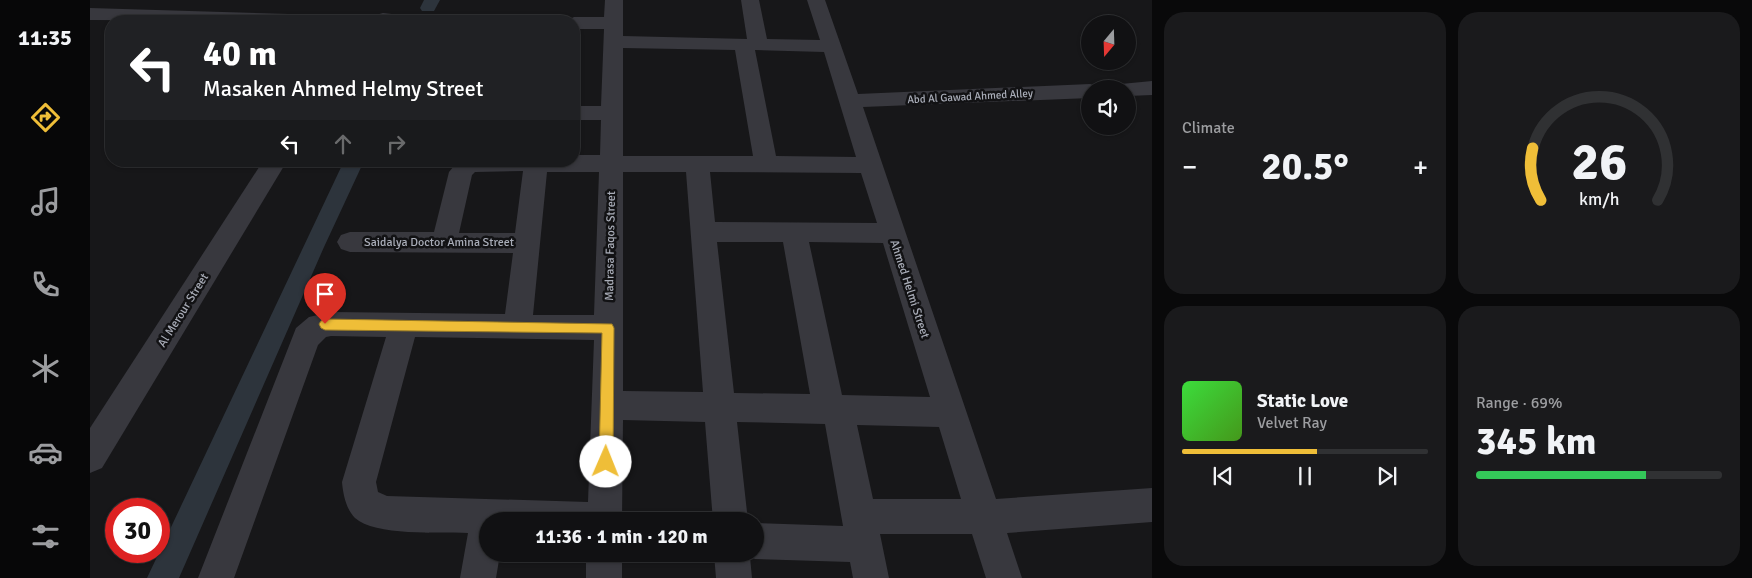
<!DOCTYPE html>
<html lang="en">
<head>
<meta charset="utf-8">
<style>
  :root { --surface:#111113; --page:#1a1a1c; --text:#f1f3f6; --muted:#9c9da0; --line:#303133; --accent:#efbe38 }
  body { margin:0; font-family:Signika,sans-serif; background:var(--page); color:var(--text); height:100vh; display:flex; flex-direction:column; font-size:19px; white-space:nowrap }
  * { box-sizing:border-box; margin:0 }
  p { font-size:16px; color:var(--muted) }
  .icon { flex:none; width:28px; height:28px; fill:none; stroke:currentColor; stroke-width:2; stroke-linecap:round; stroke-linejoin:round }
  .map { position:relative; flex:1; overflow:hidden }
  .details { display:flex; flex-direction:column; gap:12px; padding:12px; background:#09090a; width:600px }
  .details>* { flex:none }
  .banner { position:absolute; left:15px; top:15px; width:475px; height:152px; border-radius:20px; box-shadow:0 1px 4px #0004,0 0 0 1px var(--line); background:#202124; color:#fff; overflow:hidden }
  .needle { width:32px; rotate:199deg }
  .buttons { position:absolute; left:991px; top:15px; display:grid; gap:10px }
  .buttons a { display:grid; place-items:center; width:55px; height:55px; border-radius:50%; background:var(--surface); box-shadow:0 1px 4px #0004,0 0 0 1px var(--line); font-size:25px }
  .speed { position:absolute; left:15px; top:498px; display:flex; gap:10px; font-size:25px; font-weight:700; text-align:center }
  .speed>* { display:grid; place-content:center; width:65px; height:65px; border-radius:50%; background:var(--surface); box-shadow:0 1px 4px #0004,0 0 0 1px var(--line); line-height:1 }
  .speed .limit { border:8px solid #d22; background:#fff; color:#111 }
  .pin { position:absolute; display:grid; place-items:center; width:42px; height:42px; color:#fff; margin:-51px -21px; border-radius:50% 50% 50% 0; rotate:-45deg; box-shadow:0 0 5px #0007 }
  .pin .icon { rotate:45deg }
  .me { position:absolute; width:55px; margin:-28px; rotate:1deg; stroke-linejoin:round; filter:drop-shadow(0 0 4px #0008) }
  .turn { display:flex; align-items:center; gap:18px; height:105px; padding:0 15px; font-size:22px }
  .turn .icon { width:65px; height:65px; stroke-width:2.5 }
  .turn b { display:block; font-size:35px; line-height:42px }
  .lanes { display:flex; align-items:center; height:48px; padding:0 15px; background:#0003; justify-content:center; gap:25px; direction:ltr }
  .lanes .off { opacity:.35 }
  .big { font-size:38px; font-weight:800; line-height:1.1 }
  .details .widget { flex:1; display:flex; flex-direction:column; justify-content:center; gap:8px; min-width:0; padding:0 18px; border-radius:20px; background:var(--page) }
  .details .dial { align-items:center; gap:0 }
  .dial svg { height:130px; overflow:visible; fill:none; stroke:var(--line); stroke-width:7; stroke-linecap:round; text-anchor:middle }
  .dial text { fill:var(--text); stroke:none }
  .song { display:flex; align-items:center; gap:15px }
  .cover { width:60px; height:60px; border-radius:8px; background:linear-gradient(135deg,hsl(120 70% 55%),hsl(100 70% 35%)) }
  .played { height:5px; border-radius:2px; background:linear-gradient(90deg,var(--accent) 55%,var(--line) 55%) }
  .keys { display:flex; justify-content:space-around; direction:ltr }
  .heat { display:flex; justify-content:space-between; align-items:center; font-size:28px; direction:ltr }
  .charge { height:8px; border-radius:4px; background:linear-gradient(90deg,#34c759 69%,var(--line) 0) }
  .details .tiles { flex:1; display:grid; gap:12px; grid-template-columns:repeat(2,1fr) }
  .trip { position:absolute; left:389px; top:512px; width:285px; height:50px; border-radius:25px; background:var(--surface); box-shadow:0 1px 4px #0004,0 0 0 1px var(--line); font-weight:800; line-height:50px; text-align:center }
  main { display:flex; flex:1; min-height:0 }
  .menu { display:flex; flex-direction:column; width:90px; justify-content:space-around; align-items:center; background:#070708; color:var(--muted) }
  .menu .icon { width:35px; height:35px }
  .menu .current { color:var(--accent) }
  .menu b { font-size:22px; color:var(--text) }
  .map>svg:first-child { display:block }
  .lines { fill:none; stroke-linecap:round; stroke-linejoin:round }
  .canal { fill:#2d343c; fill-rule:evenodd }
  .minor { fill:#38383e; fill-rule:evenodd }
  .route { fill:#efbe38; stroke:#9b7c24 }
  .labels { text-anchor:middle; stroke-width:5; stroke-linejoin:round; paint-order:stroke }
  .far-street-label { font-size:11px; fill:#a9adb8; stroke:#121214 }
  .street-label { font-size:12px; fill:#a9adb8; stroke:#121214 }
</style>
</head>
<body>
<main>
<nav class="menu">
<b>11:35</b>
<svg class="icon current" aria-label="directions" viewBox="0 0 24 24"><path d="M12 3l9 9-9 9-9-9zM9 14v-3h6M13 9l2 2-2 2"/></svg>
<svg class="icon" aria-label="music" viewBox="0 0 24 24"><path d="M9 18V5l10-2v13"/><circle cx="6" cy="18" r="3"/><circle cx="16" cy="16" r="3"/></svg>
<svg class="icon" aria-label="phone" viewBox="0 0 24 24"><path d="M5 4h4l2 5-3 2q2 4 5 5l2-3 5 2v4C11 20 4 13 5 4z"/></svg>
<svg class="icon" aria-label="climate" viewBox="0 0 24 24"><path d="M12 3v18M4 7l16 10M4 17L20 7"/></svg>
<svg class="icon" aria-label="car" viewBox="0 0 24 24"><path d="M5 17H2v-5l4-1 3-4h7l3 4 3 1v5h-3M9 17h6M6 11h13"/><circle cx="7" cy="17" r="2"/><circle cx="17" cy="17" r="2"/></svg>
<svg class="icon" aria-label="filters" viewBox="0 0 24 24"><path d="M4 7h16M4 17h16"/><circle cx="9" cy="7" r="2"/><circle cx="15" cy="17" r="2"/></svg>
</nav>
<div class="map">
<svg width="1062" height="578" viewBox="0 0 1062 578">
  <rect width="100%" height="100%" fill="#171719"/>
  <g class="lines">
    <g class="canal">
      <polygon points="334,0 350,0 344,11 332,11 330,8"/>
      <polygon points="254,161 274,161 234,247 89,578 57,578"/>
    </g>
    <g class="minor">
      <path d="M515 0H533V36L657 39 651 0H669L677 39 730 40 717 0H735L768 94 1000 84 1007 86 1009 89H1000V98L773 107 906 499 1062 488V522L917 533 932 578H896L882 534H790L799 578H763L760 562 665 559 660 557 662 578H626L624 554H665V523L753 526 735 424 647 422 658 521H623L615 422 533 420 532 521H398V554H410L406 578H370L378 533C350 532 284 536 265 518 256 509 253 494 252 482L296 337 241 336 236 337 228 345 144 578H108L206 328 219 317 241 312 415 314 423 253 260 252 251 249 247 242 251 235 260 232H344L359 172 368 161H484V155H510L511 120H484V106H511L514 29H484V21H476L484 17H514ZM533 48 645 50 663 156H533ZM665 50 734 52 766 157 686 156ZM433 171 425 233H369L382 175 385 172ZM457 172H509L504 315H443ZM533 172H596L613 392 533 391ZM620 172 771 173 787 223 625 222ZM627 242H693L720 394 644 393ZM719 242 793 243 840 397 752 395ZM325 337 504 340 498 502 297 496 288 492 286 482ZM767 425 849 427 871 499H783Z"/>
      <polygon points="0,8 233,15 240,17 242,21 0,20"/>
      <polygon points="293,13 328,17 330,21 285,21 284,19 286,15"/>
      <polygon points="1062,81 1062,95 1038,96 1038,89 1028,89 1031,84"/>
      <polygon points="173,161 197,161 12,468 0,473 0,428"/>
      <rect x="496" y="554" width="36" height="24"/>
    </g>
  </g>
  <polygon class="route" points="235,319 522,324 524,328 523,462 521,467 516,469 511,467 509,462 512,333 235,330 231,328 229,324 231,321"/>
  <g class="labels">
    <g class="far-street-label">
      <text transform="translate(880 96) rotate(-3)" y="4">Abd Al Gawad Ahmed Alley</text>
    </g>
    <g class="street-label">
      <text x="349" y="246">Saidalya Doctor Amina Street</text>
      <text transform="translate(520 246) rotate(-89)" y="4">Madrasa Faqos Street</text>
      <text transform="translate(820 289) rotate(72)" y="4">Ahmed Helmi Street</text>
      <text transform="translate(93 310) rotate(-58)" y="4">Al Merour Street</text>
    </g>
  </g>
</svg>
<div class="buttons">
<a><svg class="needle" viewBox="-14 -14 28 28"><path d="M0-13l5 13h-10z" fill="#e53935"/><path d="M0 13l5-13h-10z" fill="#9c9da0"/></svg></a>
<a><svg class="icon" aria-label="sound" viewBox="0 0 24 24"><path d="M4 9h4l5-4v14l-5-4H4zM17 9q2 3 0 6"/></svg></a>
</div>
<div class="speed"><div class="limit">30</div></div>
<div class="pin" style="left:235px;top:324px;background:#d93025"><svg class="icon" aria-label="arrive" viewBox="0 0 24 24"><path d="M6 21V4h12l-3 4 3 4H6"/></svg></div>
<svg class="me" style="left:516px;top:462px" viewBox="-20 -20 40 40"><circle r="19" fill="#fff"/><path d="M0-13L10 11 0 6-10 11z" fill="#efbe38"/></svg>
<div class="trip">11:36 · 1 min · 120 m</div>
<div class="banner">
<div class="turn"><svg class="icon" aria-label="left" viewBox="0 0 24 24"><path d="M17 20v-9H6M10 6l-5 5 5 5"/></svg><div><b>40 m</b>Masaken Ahmed Helmy Street</div></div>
<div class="lanes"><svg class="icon" aria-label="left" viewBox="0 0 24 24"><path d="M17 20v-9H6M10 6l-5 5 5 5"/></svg><svg class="icon off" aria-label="ahead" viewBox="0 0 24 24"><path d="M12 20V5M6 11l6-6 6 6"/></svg><svg class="icon off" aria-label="right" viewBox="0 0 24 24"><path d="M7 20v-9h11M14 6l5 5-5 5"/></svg></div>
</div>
</div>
<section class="details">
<div class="tiles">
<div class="widget"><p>Climate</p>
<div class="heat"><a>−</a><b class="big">20.5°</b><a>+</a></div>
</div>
<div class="widget dial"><svg viewBox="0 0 100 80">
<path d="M14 69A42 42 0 1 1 86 69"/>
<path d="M14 69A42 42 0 0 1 9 37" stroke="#efbe38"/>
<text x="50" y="56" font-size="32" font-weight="700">26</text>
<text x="50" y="72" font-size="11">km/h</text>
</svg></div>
<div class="widget">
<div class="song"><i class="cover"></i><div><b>Static Love</b><p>Velvet Ray</p></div></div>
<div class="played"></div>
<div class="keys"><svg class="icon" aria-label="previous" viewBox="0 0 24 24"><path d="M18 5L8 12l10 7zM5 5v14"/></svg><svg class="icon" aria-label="pause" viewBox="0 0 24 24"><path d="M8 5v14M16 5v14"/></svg><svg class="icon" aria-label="next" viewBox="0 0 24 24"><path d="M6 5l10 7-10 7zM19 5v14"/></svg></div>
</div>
<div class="widget"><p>Range · 69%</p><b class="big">345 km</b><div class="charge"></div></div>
</div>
</section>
</main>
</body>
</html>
